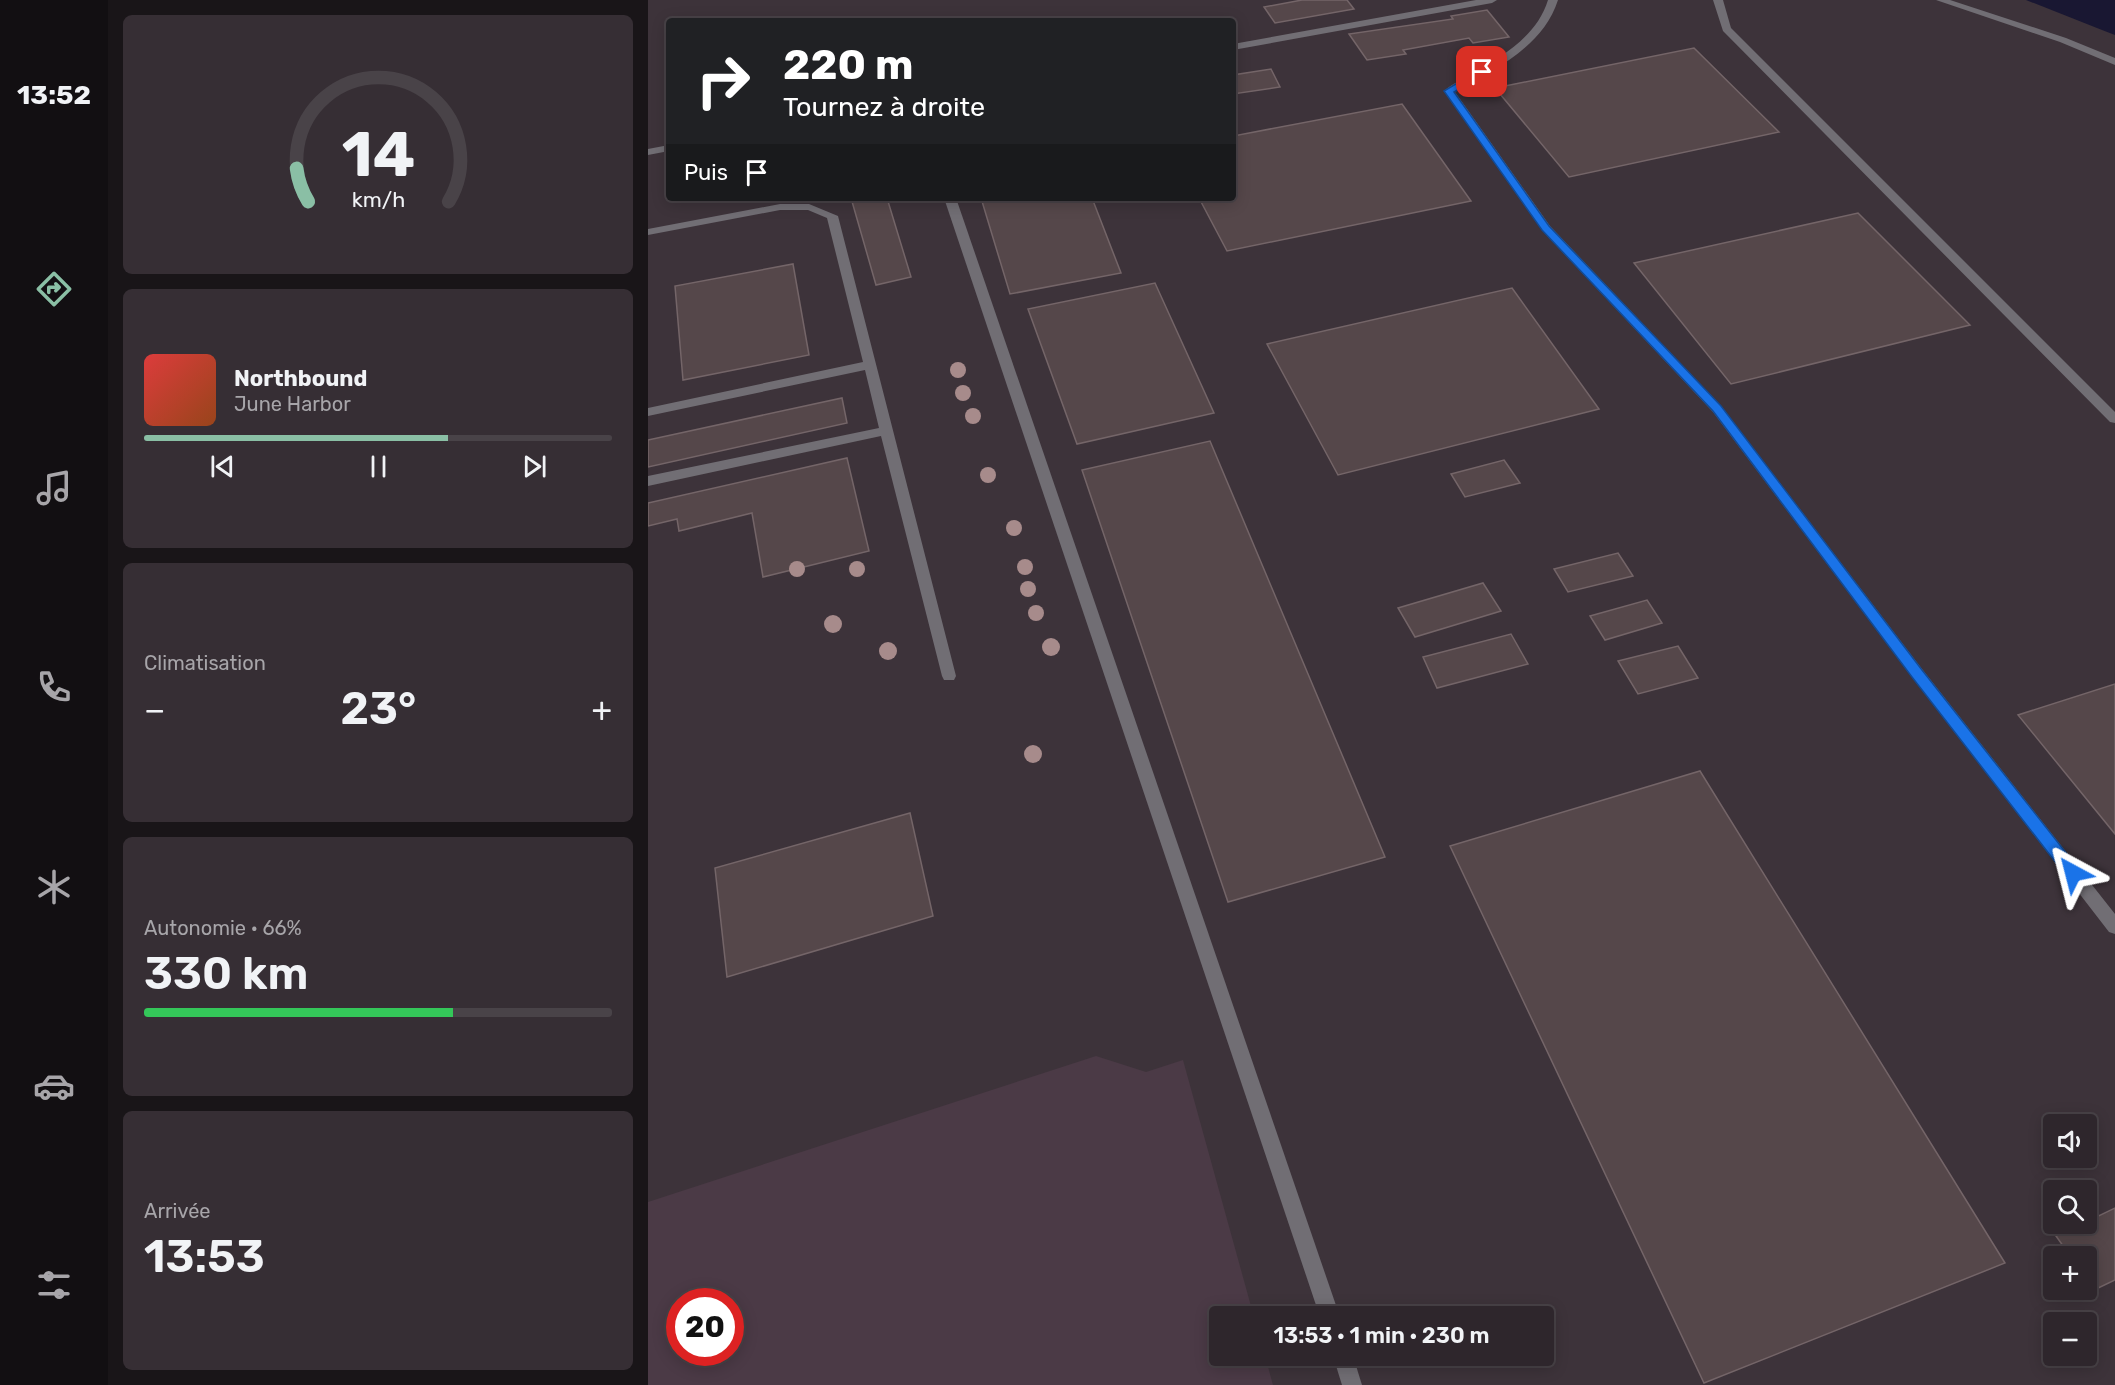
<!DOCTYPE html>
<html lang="fr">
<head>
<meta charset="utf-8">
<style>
  :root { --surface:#2e262c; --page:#362e34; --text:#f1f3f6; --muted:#a7a5a9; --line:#494348; --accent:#8abfa5 }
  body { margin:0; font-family:Rubik,sans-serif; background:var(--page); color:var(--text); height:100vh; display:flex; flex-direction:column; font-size:22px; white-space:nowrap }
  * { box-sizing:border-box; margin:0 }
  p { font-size:20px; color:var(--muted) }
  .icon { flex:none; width:33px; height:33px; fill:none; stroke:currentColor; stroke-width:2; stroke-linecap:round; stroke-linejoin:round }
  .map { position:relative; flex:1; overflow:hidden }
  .panel { display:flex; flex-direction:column; gap:15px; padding:15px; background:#191518; width:540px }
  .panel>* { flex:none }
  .top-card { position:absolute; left:18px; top:18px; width:570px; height:183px; border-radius:6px; box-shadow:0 3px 15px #0003,0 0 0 2px var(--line); background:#202124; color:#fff; overflow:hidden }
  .fabs { position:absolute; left:1395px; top:1114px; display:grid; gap:12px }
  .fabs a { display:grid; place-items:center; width:54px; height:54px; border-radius:6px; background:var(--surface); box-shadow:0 3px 15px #0003,0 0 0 2px var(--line); font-size:30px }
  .speed { position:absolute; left:18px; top:1288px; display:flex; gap:12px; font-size:30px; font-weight:700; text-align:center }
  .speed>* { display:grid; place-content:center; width:78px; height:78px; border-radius:50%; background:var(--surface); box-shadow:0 3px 15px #0003,0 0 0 2px var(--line); line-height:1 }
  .speed .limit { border:9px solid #d22; background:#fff; color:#111 }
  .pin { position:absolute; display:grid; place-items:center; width:51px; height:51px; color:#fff; margin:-26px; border-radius:12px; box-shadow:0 3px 9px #0006 }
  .me { position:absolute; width:66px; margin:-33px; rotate:322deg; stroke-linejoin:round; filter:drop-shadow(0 0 4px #0008) }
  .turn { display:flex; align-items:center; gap:21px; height:126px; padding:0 18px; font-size:27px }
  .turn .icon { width:78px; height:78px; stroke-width:2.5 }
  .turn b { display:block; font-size:42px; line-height:51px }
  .then { display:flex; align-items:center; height:57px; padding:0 18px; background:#0003; gap:12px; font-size:22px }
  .big { font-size:45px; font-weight:600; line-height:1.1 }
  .panel .card { flex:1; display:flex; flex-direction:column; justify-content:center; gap:9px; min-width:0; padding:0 21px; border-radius:9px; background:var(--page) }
  .panel .dial { align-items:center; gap:0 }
  .dial svg { height:156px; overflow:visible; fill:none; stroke:var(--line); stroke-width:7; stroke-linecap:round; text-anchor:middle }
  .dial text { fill:var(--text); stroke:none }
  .song { display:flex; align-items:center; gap:18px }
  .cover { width:72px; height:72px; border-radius:9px; background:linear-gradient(135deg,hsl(0 70% 55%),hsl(20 70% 35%)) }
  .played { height:6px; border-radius:3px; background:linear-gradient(90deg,var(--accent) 65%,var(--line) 65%) }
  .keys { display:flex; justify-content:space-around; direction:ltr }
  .heat { display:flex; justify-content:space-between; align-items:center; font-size:33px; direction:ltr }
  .charge { height:9px; border-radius:4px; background:linear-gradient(90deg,#34c759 66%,var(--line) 0) }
  .trip { position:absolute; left:561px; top:1306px; width:345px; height:60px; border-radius:6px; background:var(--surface); box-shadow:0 3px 15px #0003,0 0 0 2px var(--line); font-weight:600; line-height:60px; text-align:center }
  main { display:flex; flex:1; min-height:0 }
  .tabs { display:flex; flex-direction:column; width:108px; justify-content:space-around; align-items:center; background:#120f12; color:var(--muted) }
  .tabs .icon { width:42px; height:42px }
  .tabs .selected { color:var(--accent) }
  .tabs b { font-size:27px; color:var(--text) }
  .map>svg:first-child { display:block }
  .built { fill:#4b3a46; fill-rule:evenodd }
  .water { fill:#191732 }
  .building { fill:#55474a; stroke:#746568; stroke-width:1.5 }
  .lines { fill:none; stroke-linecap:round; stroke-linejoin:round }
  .minor { fill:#716e74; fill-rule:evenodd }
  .tree { fill:#a78b8b }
  .route { fill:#1a73e8; stroke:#114b97; stroke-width:1.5 }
</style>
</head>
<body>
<main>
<nav class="tabs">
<b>13:52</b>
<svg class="icon selected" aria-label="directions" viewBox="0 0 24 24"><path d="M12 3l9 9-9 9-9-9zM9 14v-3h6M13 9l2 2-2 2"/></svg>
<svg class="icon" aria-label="music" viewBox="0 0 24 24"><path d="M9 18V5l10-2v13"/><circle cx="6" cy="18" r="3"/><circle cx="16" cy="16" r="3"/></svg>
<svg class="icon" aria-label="phone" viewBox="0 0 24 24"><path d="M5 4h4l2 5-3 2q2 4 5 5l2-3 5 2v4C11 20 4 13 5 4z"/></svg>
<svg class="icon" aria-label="climate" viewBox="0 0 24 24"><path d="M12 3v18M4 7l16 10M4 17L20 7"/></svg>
<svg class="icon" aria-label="car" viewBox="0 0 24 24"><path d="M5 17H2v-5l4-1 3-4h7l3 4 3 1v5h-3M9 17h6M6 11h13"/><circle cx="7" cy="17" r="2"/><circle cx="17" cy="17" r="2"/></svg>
<svg class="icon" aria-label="filters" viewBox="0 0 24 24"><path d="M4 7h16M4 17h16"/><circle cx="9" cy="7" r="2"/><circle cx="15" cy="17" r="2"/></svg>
</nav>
<section class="panel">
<div class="card dial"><svg viewBox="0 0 100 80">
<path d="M14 69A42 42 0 1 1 86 69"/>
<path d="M14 69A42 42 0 0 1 8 52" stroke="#8abfa5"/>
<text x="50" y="56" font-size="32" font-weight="700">14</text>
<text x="50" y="72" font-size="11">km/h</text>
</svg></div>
<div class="card">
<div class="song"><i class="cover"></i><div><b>Northbound</b><p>June Harbor</p></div></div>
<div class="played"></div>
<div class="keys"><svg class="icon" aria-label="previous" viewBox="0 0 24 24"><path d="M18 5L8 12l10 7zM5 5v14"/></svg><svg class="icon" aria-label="pause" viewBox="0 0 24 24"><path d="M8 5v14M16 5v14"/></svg><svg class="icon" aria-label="next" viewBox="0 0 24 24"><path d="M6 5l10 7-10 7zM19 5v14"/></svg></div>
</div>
<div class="card"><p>Climatisation</p>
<div class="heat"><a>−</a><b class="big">23°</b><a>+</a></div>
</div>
<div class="card"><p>Autonomie · 66%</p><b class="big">330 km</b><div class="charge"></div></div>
<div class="card"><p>Arrivée</p><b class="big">13:53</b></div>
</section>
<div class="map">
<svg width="1467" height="1385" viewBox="0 0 1467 1385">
  <rect width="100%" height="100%" fill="#3d333a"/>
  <path class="built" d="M448 1056 498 1072 535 1060 606 1317H572V1356H617L625 1385H0V1202ZM32 1302H82V1353H32Z"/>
  <polygon class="water" points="1378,0 1467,0 1467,35 1454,30"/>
  <g class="building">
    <polygon points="654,0 699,0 706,9 627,23 616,7"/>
    <polygon points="839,10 861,37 825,43 821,38 755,50 758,54 719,60 701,34 805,19 803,16"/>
    <polygon points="1046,48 1131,132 921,177 847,88"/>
    <polygon points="623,69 632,87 585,94 585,75"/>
    <polygon points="754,104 823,201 579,251 551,198 585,198 585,136"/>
    <polygon points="203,198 239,198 263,277 228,285"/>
    <polygon points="333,198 444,198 473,273 362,294"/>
    <polygon points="1210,213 1322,325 1083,384 986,263"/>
    <polygon points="145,264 161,355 35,380 27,286"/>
    <polygon points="507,283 566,413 429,444 380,309"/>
    <polygon points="864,288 951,409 690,475 619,344"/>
    <polygon points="194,398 199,423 0,467 0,440"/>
    <polygon points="562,441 737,857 580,902 434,470"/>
    <polygon points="199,458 221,551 115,577 104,513 31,531 29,519 0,526 0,503"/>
    <polygon points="856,460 872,483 817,497 803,474"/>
    <polygon points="970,553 985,576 920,592 906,569"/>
    <polygon points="835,583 853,611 767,637 750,608"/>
    <polygon points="999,600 1014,623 957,640 942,616"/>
    <polygon points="863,634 880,664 789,688 775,657"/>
    <polygon points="1030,646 1050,678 990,694 970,661"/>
    <polygon points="1467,684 1467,834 1370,715"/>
    <polygon points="1052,771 1357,1263 1056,1383 802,846"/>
    <polygon points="262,813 285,916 79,977 67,868"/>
    <polygon points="1467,1208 1467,1280 1446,1290 1438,1279 1438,1257 1423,1257 1408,1236 1438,1224 1438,1222"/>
  </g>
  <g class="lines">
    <g class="minor">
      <polygon points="828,0 849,0 844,3 585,50 585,44"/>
      <path d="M900 0H910C895 47 847 69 807 92L902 226 1073 406 1274 669 1467 914V934L1461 932 1264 677 1065 412 894 230 796 91C804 84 815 79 824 74 855 56 889 36 900 0Z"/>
      <polygon points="1065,0 1075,0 1083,28 1467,412 1467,423 1462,422 1075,31"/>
      <polygon points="1288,0 1302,0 1418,38 1467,58 1467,65 1412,42"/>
      <polygon points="21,145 21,151 0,155 0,149"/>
      <polygon points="296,198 308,198 692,1317 672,1317"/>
      <polygon points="132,204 161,204 190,216 308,676 306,680 296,680 294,676 233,436 0,486 0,476 231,428 217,370 0,416 0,408 215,362 179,218 160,210 132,210 0,235 0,229"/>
      <polygon points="685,1356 705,1356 714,1385 694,1385"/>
    </g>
  </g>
  <g class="tree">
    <circle cx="310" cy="370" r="8"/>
    <circle cx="315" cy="393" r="8"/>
    <circle cx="325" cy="416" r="8"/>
    <circle cx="340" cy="475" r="8"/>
    <circle cx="366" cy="528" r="8"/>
    <circle cx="377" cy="567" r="8"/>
    <circle cx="149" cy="569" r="8"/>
    <circle cx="209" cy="569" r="8"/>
    <circle cx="380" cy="589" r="8"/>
    <circle cx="388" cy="613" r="8"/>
    <circle cx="185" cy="624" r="9"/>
    <circle cx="403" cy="647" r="9"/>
    <circle cx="240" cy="651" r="9"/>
    <circle cx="385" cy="754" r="9"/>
  </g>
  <polygon class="route" points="831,70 839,72 806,92 901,226 1073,406 1274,670 1430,868 1432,873 1430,877 1425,879 1419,877 1264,677 1065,411 894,230 796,91"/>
</svg>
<div class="fabs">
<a><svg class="icon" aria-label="sound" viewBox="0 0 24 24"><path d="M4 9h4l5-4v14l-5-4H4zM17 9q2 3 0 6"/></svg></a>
<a><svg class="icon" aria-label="search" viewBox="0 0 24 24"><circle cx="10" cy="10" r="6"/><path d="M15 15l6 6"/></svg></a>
<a>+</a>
<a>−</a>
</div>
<div class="speed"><div class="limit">20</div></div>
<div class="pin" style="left:834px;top:72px;background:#d93025"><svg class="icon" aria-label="arrive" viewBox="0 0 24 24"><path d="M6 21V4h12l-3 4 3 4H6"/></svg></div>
<svg class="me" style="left:1425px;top:873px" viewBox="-20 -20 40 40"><path d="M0-17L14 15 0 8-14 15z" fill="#1a73e8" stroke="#fff" stroke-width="4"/></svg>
<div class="trip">13:53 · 1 min · 230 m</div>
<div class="top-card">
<div class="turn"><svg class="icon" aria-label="right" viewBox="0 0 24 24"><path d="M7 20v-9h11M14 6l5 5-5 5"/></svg><div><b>220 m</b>Tournez à droite</div></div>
<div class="then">Puis<svg class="icon" aria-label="arrive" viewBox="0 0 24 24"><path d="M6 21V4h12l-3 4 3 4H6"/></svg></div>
</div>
</div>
</main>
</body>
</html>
